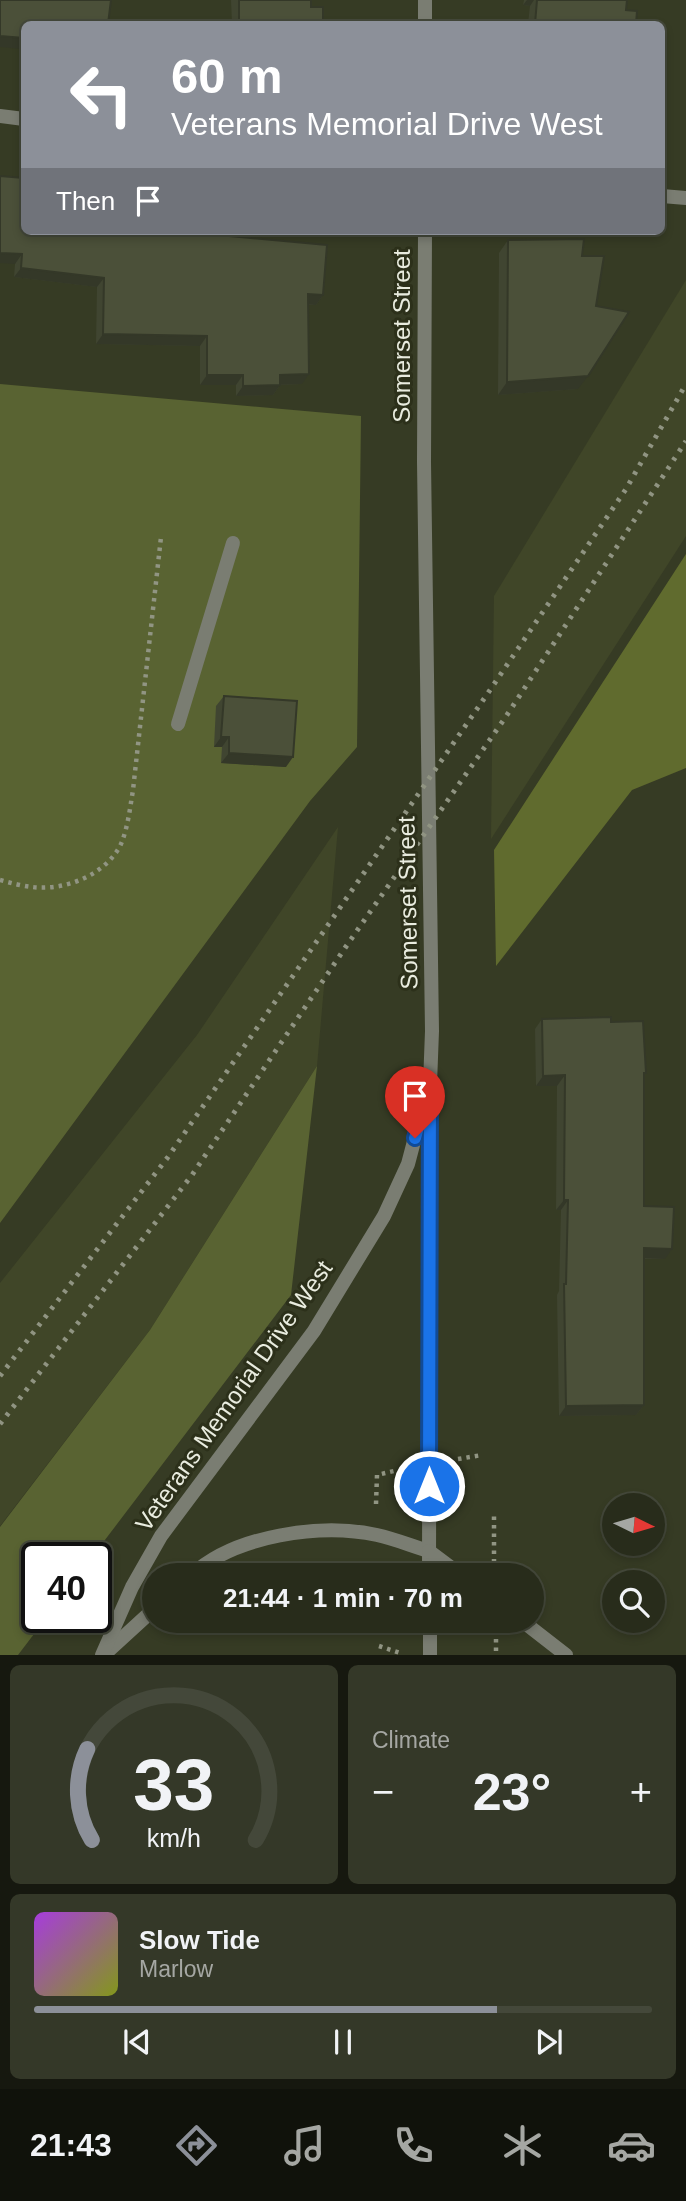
<!DOCTYPE html>
<html lang="en">
<head>
<meta charset="utf-8">
<style>
  :root { --surface:#282c1b; --page:#343828; --text:#f1f3f6; --muted:#a5a7a3; --line:#44483a; --accent:#8c9099 }
  body { margin:0; font-family:Arial,sans-serif; background:var(--page); color:var(--text); height:100vh; display:flex; flex-direction:column; font-size:26px; white-space:nowrap }
  * { box-sizing:border-box; margin:0 }
  p { font-size:23px; color:var(--muted) }
  .icon { flex:none; width:38px; height:38px; fill:none; stroke:currentColor; stroke-width:2; stroke-linecap:round; stroke-linejoin:round }
  .map { position:relative; height:1655px; overflow:hidden }
  .panel { display:flex; flex-direction:column; gap:10px; padding:10px; background:#16180f; flex:1 }
  .panel>* { flex:none }
  .guide { position:absolute; left:21px; top:21px; width:644px; height:214px; border-radius:10px; box-shadow:0 4px 10px #0003,0 0 0 2px var(--line); background:#8c9099; color:#fff; overflow:hidden }
  .needle { width:46px; rotate:95deg }
  .controls { position:absolute; left:602px; top:1493px; display:grid; gap:14px }
  .controls a { display:grid; place-items:center; width:63px; height:63px; border-radius:50%; background:var(--surface); box-shadow:0 4px 10px #0003,0 0 0 2px var(--line); font-size:35px }
  .speed { position:absolute; left:21px; top:1542px; display:flex; gap:14px; font-size:35px; font-weight:700; text-align:center }
  .speed>* { display:grid; place-content:center; width:91px; height:91px; border-radius:50%; background:var(--surface); box-shadow:0 4px 10px #0003,0 0 0 2px var(--line); line-height:1 }
  .speed .limit { border:4px solid #111; border-radius:10px; background:#fff; color:#111 }
  .pin { position:absolute; display:grid; place-items:center; width:60px; height:60px; color:#fff; margin:-72px -30px; border-radius:50% 50% 50% 0; rotate:-45deg; box-shadow:0 0 7px #0007 }
  .pin .icon { rotate:45deg }
  .me { position:absolute; width:77px; margin:-38px; rotate:0deg; stroke-linejoin:round; filter:drop-shadow(0 0 5px #0008) }
  .turn { display:flex; align-items:center; gap:24px; height:147px; padding:0 35px; font-size:32px }
  .turn .icon { width:91px; height:91px; stroke-width:2.5 }
  .turn b { display:block; font-size:49px; line-height:60px }
  .then { display:flex; align-items:center; height:66px; padding:0 35px; background:#0003; gap:14px; font-size:26px }
  .big { font-size:52px; font-weight:600; line-height:1.1 }
  .panel .tile { flex:1; display:flex; flex-direction:column; justify-content:center; gap:10px; min-width:0; padding:0 24px; border-radius:10px; background:var(--page) }
  .panel .dial { align-items:center; gap:0 }
  .dial svg { height:182px; overflow:visible; fill:none; stroke:var(--line); stroke-width:7; stroke-linecap:round; text-anchor:middle }
  .dial text { fill:var(--text); stroke:none }
  .song { display:flex; align-items:center; gap:21px }
  .cover { width:84px; height:84px; border-radius:10px; background:linear-gradient(135deg,hsl(280 70% 55%),hsl(70 70% 35%)) }
  .played { height:7px; border-radius:4px; background:linear-gradient(90deg,var(--accent) 75%,var(--line) 75%) }
  .keys { display:flex; justify-content:space-around; direction:ltr }
  .heat { display:flex; justify-content:space-between; align-items:center; font-size:38px; direction:ltr }
  .panel .tiles { flex:1; display:grid; gap:10px; grid-template-columns:1fr 1fr }
  .tile:last-child { grid-column:span 2 }
  .trip { position:absolute; left:142px; top:1563px; width:402px; height:70px; border-radius:35px; background:var(--surface); box-shadow:0 4px 10px #0003,0 0 0 2px var(--line); font-weight:600; line-height:70px; text-align:center }
  .dock { display:flex; height:112px; justify-content:space-around; align-items:center; background:#10120b; color:var(--muted) }
  .dock .icon { width:49px; height:49px }
  .dock .selected { color:var(--accent) }
  .dock b { font-size:32px; color:var(--text) }
  .map>svg:first-child { display:block }
  .built { fill:#404628 }
  .green { fill:#596332 }
  .forest { fill:#606b2e }
  .lines { fill:none; stroke-linecap:round; stroke-linejoin:round }
  .path { stroke:#919583; stroke-width:4.5; stroke-dasharray:3.5 5; stroke-linecap:butt }
  .service { stroke:#7a7d72; stroke-width:14 }
  .minor { stroke:#7a7d72; stroke-width:14 }
  .tertiary { stroke:#7a7d72; stroke-width:14 }
  .rail { stroke:#909482; stroke-width:5; stroke-dasharray:3.5 7; stroke-linecap:butt }
  .wall { fill:#404531 }
  .shaded-wall { fill:#343828 }
  .building { fill:#4b5039; stroke:#343828; stroke-width:2 }
  .route-casing { stroke:#114b97; stroke-width:18 }
  .route { stroke:#1a73e8; stroke-width:12 }
  .labels { text-anchor:middle; stroke-width:6; stroke-linejoin:round; paint-order:stroke }
  .street-label { font-size:24px; fill:#e9ecdf; stroke:#2c301a }
</style>
</head>
<body>
<div class="map">
<svg width="686" height="1655" viewBox="0 0 686 1655">
  <rect width="100%" height="100%" fill="#363b24"/>
  <g class="built">
    <polygon points="686,280 686,536 491,839 494,596"/>
    <polygon points="338,827 317,1066 150,1330 0,1526 0,1283 197,1035"/>
  </g>
  <g class="green">
    <polygon points="0,384 361,416 357,747 310,801 0,1223"/>
    <polygon points="317,1066 291,1295 92,1557 37,1558 37,1617 47,1617 18,1655 0,1655 0,1527 150,1330"/>
  </g>
  <polygon class="forest" points="686,554 686,768 632,790 496,966 494,850"/>
  <g class="lines">
    <g class="path">
      <path d="M0 880C11 883 22 886 32 887 65 891 106 875 121 844 128 827 130 808 133 790L161 537"/>
      <polyline points="458,1459 482,1455"/>
      <polyline points="376,1504 377,1475 398,1470"/>
      <polyline points="494,1571 494,1516"/>
      <polyline points="373,1621 374,1620"/>
      <polyline points="496,1639 496,1655"/>
      <polyline points="379,1646 400,1653"/>
    </g>
    <polyline class="service" points="178,724 233,543"/>
    <g class="minor">
      <polyline points="0,116 24,119"/>
      <polyline points="662,196 686,198"/>
      <path d="M192 1575C235 1535 321 1523 377 1535 395 1539 412 1546 429 1551"/>
      <polyline points="106,1653 154,1609"/>
      <polyline points="102,1655 132,1587 161,1536 314,1331 384,1216 408,1164 427,1092"/>
    </g>
    <g class="tertiary">
      <polyline points="425,24 425,0"/>
      <polyline points="425,231 424,462 432,1031 430,1084 429,1575"/>
      <polyline points="429,1551 461,1575"/>
      <polyline points="521,1620 566,1655"/>
      <polyline points="430,1655 430,1620"/>
    </g>
    <g class="rail">
      <polyline points="0,1376 168,1157 488,693 626,489 686,384"/>
      <polyline points="0,1424 192,1175 345,948 505,718 686,441"/>
    </g>
  </g>
  <g class="wall">
    <polygon points="231,0 311,0 311,7 323,24 232,24"/>
    <polygon points="524,0 627,0 626,10 636,24 528,24 530,6 523,5"/>
    <polygon points="24,231 323,295 316,305 308,305 302,384 280,385 273,395 236,396 236,385 200,385 200,346 96,344 97,287 14,277 15,264"/>
    <polygon points="508,240 582,256 596,306 578,389 498,395 499,253"/>
    <polygon points="224,696 286,767 221,763 222,747 214,747 216,706"/>
    <polygon points="542,1019 611,1022 646,1073 644,1076 644,1206 665,1259 644,1259 644,1405 636,1415 559,1416 557,1295 559,1291 561,1210 556,1210 557,1086 536,1086 535,1029"/>
  </g>
  <g class="shaded-wall">
    <polygon points="527,0 534,0 530,6 523,5"/>
    <polygon points="0,36 24,38 24,46 21,49 0,47"/>
    <polygon points="0,253 22,254 15,264 0,263"/>
    <polygon points="21,268 104,278 97,287 14,277"/>
    <polygon points="308,294 323,295 316,305 301,304"/>
    <polygon points="103,334 207,336 200,346 96,344"/>
    <polygon points="309,374 302,384 273,385 280,375"/>
    <polygon points="207,375 243,375 236,385 200,385"/>
    <polygon points="588,376 578,389 498,395 507,382"/>
    <polygon points="280,385 273,395 236,396 243,386"/>
    <polygon points="221,737 229,737 222,747 214,747"/>
    <polygon points="229,753 293,757 286,767 221,763"/>
    <polygon points="565,1075 557,1086 536,1086 543,1076"/>
    <polygon points="564,1200 568,1200 561,1210 556,1210"/>
    <polygon points="644,1248 672,1249 665,1259 636,1258"/>
    <polygon points="644,1405 636,1415 559,1416 566,1406"/>
  </g>
  <g class="building">
    <polygon points="0,0 111,0 108,24 24,24 24,38 0,36"/>
    <polygon points="239,0 311,0 311,7 323,7 323,24 239,24"/>
    <polygon points="537,0 627,0 626,10 637,11 636,24 535,24"/>
    <polygon points="0,176 24,178 24,231 175,231 327,245 323,295 308,294 309,374 280,375 280,385 243,386 243,375 207,375 207,336 103,334 104,278 21,268 22,254 0,253"/>
    <polygon points="584,239 582,256 604,256 596,306 629,312 588,376 507,382 508,240"/>
    <polygon points="224,696 297,701 293,757 229,753 229,737 221,737"/>
    <polygon points="611,1017 611,1022 643,1021 646,1073 644,1073 644,1206 674,1207 672,1249 644,1248 644,1405 566,1406 564,1284 566,1284 568,1200 564,1200 565,1075 543,1076 542,1019"/>
  </g>
  <g class="lines">
    <g class="route-casing">
      <polyline id="route" points="415,1138 430,1084 429,1486"/>
    </g>
    <use href="#route" class="route"/>
  </g>
  <g class="labels">
    <g class="street-label">
      <text transform="translate(402 336) rotate(-90)" y="8">Somerset Street</text>
      <text transform="translate(408 903) rotate(-91)" y="8">Somerset Street</text>
      <text transform="translate(234 1396) rotate(-55)" y="8">Veterans Memorial Drive West</text>
    </g>
  </g>
</svg>
<div class="controls">
<a><svg class="needle" viewBox="-14 -14 28 28"><path d="M0-13l5 13h-10z" fill="#e53935"/><path d="M0 13l5-13h-10z" fill="#a5a7a3"/></svg></a>
<a><svg class="icon" aria-label="search" viewBox="0 0 24 24"><circle cx="10" cy="10" r="6"/><path d="M15 15l6 6"/></svg></a>
</div>
<div class="speed"><div class="limit">40</div></div>
<div class="pin" style="left:415px;top:1138px;background:#d93025"><svg class="icon" aria-label="arrive" viewBox="0 0 24 24"><path d="M6 21V4h12l-3 4 3 4H6"/></svg></div>
<svg class="me" style="left:429px;top:1486px" viewBox="-20 -20 40 40"><circle r="17" fill="#1a73e8" stroke="#fff" stroke-width="3"/><path d="M0-11L8 9 0 5-8 9z" fill="#fff"/></svg>
<div class="trip">21:44 · 1 min · 70 m</div>
<div class="guide">
<div class="turn"><svg class="icon" aria-label="left" viewBox="0 0 24 24"><path d="M17 20v-9H6M10 6l-5 5 5 5"/></svg><div><b>60 m</b>Veterans Memorial Drive West</div></div>
<div class="then">Then<svg class="icon" aria-label="arrive" viewBox="0 0 24 24"><path d="M6 21V4h12l-3 4 3 4H6"/></svg></div>
</div>
</div>
<section class="panel">
<div class="tiles">
<div class="tile dial"><svg viewBox="0 0 100 80">
<path d="M14 69A42 42 0 1 1 86 69"/>
<path d="M14 69A42 42 0 0 1 12 29" stroke="#8c9099"/>
<text x="50" y="56" font-size="32" font-weight="700">33</text>
<text x="50" y="72" font-size="11">km/h</text>
</svg></div>
<div class="tile"><p>Climate</p>
<div class="heat"><a>−</a><b class="big">23°</b><a>+</a></div>
</div>
<div class="tile">
<div class="song"><i class="cover"></i><div><b>Slow Tide</b><p>Marlow</p></div></div>
<div class="played"></div>
<div class="keys"><svg class="icon" aria-label="previous" viewBox="0 0 24 24"><path d="M18 5L8 12l10 7zM5 5v14"/></svg><svg class="icon" aria-label="pause" viewBox="0 0 24 24"><path d="M8 5v14M16 5v14"/></svg><svg class="icon" aria-label="next" viewBox="0 0 24 24"><path d="M6 5l10 7-10 7zM19 5v14"/></svg></div>
</div>
</div>
</section>
<nav class="dock">
<b>21:43</b>
<svg class="icon selected" aria-label="directions" viewBox="0 0 24 24"><path d="M12 3l9 9-9 9-9-9zM9 14v-3h6M13 9l2 2-2 2"/></svg>
<svg class="icon" aria-label="music" viewBox="0 0 24 24"><path d="M9 18V5l10-2v13"/><circle cx="6" cy="18" r="3"/><circle cx="16" cy="16" r="3"/></svg>
<svg class="icon" aria-label="phone" viewBox="0 0 24 24"><path d="M5 4h4l2 5-3 2q2 4 5 5l2-3 5 2v4C11 20 4 13 5 4z"/></svg>
<svg class="icon" aria-label="climate" viewBox="0 0 24 24"><path d="M12 3v18M4 7l16 10M4 17L20 7"/></svg>
<svg class="icon" aria-label="car" viewBox="0 0 24 24"><path d="M5 17H2v-5l4-1 3-4h7l3 4 3 1v5h-3M9 17h6M6 11h13"/><circle cx="7" cy="17" r="2"/><circle cx="17" cy="17" r="2"/></svg>
</nav>
</body>
</html>
